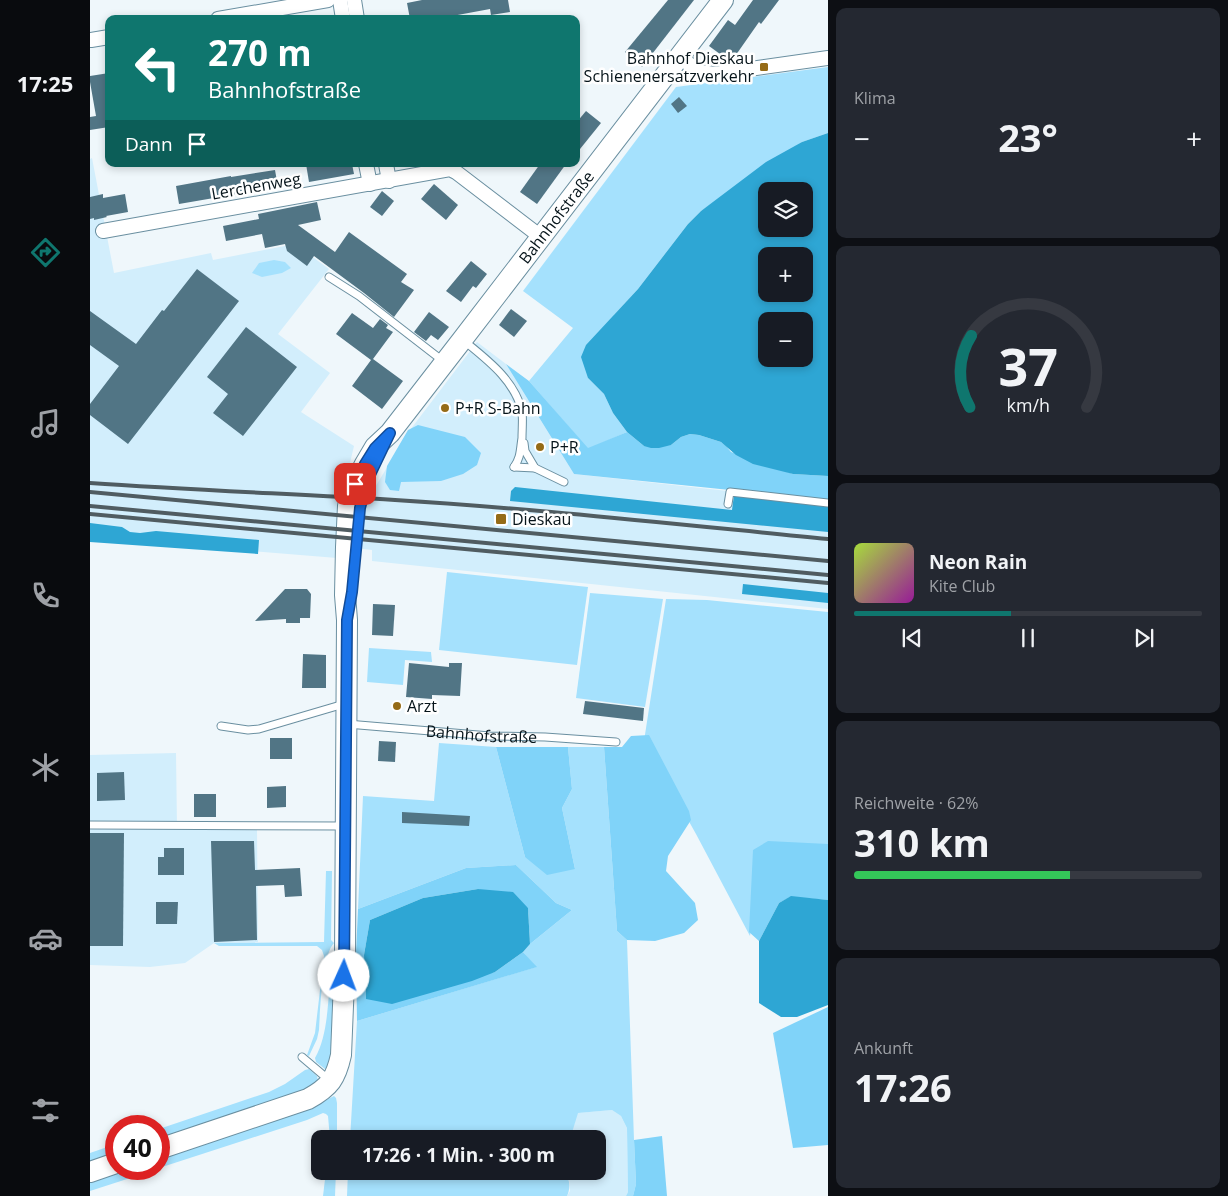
<!DOCTYPE html>
<html lang="de">
<head>
<meta charset="utf-8">
<style>
  :root { --surface:#171b24; --page:#242831; --text:#f1f3f6; --muted:#9ea1a6; --line:#363941; --accent:#0f766e }
  body { margin:0; font-family:"Open Sans",sans-serif; background:var(--page); color:var(--text); height:100vh; display:flex; flex-direction:column; font-size:19px; white-space:nowrap }
  * { box-sizing:border-box; margin:0 }
  p { font-size:16px; color:var(--muted) }
  .icon { flex:none; width:28px; height:28px; fill:none; stroke:currentColor; stroke-width:2; stroke-linecap:round; stroke-linejoin:round }
  .map { position:relative; flex:1; overflow:hidden }
  .details { display:flex; flex-direction:column; gap:8px; padding:8px; background:#0d0f14; width:400px }
  .details>* { flex:none }
  .hud { position:absolute; left:15px; top:15px; width:475px; height:152px; border-radius:10px; box-shadow:0 2px 8px #0003; background:#0f766e; color:#fff; overflow:hidden }
  .buttons { position:absolute; left:668px; top:182px; display:grid; gap:10px }
  .buttons a { display:grid; place-items:center; width:55px; height:55px; border-radius:10px; background:var(--surface); box-shadow:0 2px 8px #0003; font-size:25px }
  .speed { position:absolute; left:15px; top:1115px; display:flex; gap:10px; font-size:25px; font-weight:700; text-align:center }
  .speed>* { display:grid; place-content:center; width:65px; height:65px; border-radius:50%; background:var(--surface); box-shadow:0 2px 8px #0003; line-height:1 }
  .speed .limit { border:8px solid #d22; background:#fff; color:#111 }
  .pin { position:absolute; display:grid; place-items:center; width:42px; height:42px; color:#fff; margin:-21px; border-radius:10px; box-shadow:0 2px 8px #0006 }
  .me { position:absolute; width:55px; margin:-28px; rotate:2deg; stroke-linejoin:round; filter:drop-shadow(0 0 4px #0008) }
  .turn { display:flex; align-items:center; gap:18px; height:105px; padding:0 20px; font-size:22px }
  .turn .icon { width:65px; height:65px; stroke-width:2.5 }
  .turn b { display:block; font-size:35px; line-height:42px }
  .then { display:flex; align-items:center; height:48px; padding:0 20px; background:#0003; gap:10px; font-size:19px }
  .big { font-size:38px; font-weight:700; line-height:1.1 }
  .details .card { flex:1; display:flex; flex-direction:column; justify-content:center; gap:8px; min-width:0; padding:0 18px; border-radius:10px; background:var(--page) }
  .details .dial { align-items:center; gap:0 }
  .dial svg { height:130px; overflow:visible; fill:none; stroke:var(--line); stroke-width:7; stroke-linecap:round; text-anchor:middle }
  .dial text { fill:var(--text); stroke:none }
  .song { display:flex; align-items:center; gap:15px }
  .cover { width:60px; height:60px; border-radius:8px; background:linear-gradient(135deg,hsl(80 70% 55%),hsl(300 70% 35%)) }
  .played { height:5px; border-radius:2px; background:linear-gradient(90deg,var(--accent) 45%,var(--line) 45%) }
  .keys { display:flex; justify-content:space-around; direction:ltr }
  .heat { display:flex; justify-content:space-between; align-items:center; font-size:28px; direction:ltr }
  .charge { height:8px; border-radius:4px; background:linear-gradient(90deg,#34c759 62%,var(--line) 0) }
  .trip { position:absolute; left:221px; top:1130px; width:295px; height:50px; border-radius:10px; background:var(--surface); box-shadow:0 2px 8px #0003; font-weight:700; line-height:50px; text-align:center }
  main { display:flex; flex:1; min-height:0 }
  .tab-bar { display:flex; flex-direction:column; width:90px; justify-content:space-around; align-items:center; background:#090b0e; color:var(--muted) }
  .tab-bar .icon { width:35px; height:35px }
  .tab-bar .selected { color:var(--accent) }
  .tab-bar b { font-size:22px; color:var(--text) }
  .map>svg:first-child { display:block }
  .built { fill:#d2eefc }
  .green { fill:#a5e1fd }
  .forest { fill:#80d3f9 }
  .water { fill:#2ea6d4; fill-rule:evenodd }
  .building { fill:#517585 }
  .lines { fill:none; stroke-linecap:round; stroke-linejoin:round }
  .lane-casing { stroke:#6a8fa0; stroke-width:9 }
  .street-casing { stroke:#6a8fa0; stroke-width:16 }
  .secondary-casing { stroke:#6a8fa0; stroke-width:22 }
  .lane { stroke:#fff; stroke-width:7 }
  .street { stroke:#fff; stroke-width:14 }
  .secondary { stroke:#fff; stroke-width:20 }
  .rail { stroke:#505c61; stroke-width:4 }
  .route-casing { stroke:#114b97; stroke-width:12 }
  .route { stroke:#1a73e8; stroke-width:9 }
  .poi-dot { fill:#956b17; stroke:#fff; stroke-width:2 }
  .labels { text-anchor:middle; stroke-width:5; stroke-linejoin:round; paint-order:stroke }
  .poi-label { font-size:16px; fill:#06141a; stroke:#fff; text-anchor:start }
  .street-label { font-size:16px; fill:#06141a; stroke:#fff }
</style>
</head>
<body>
<main>
<nav class="tab-bar">
<b>17:25</b>
<svg class="icon selected" aria-label="directions" viewBox="0 0 24 24"><path d="M12 3l9 9-9 9-9-9zM9 14v-3h6M13 9l2 2-2 2"/></svg>
<svg class="icon" aria-label="music" viewBox="0 0 24 24"><path d="M9 18V5l10-2v13"/><circle cx="6" cy="18" r="3"/><circle cx="16" cy="16" r="3"/></svg>
<svg class="icon" aria-label="phone" viewBox="0 0 24 24"><path d="M5 4h4l2 5-3 2q2 4 5 5l2-3 5 2v4C11 20 4 13 5 4z"/></svg>
<svg class="icon" aria-label="climate" viewBox="0 0 24 24"><path d="M12 3v18M4 7l16 10M4 17L20 7"/></svg>
<svg class="icon" aria-label="car" viewBox="0 0 24 24"><path d="M5 17H2v-5l4-1 3-4h7l3 4 3 1v5h-3M9 17h6M6 11h13"/><circle cx="7" cy="17" r="2"/><circle cx="17" cy="17" r="2"/></svg>
<svg class="icon" aria-label="filters" viewBox="0 0 24 24"><path d="M4 7h16M4 17h16"/><circle cx="9" cy="7" r="2"/><circle cx="15" cy="17" r="2"/></svg>
</nav>
<div class="map">
<svg width="738" height="1196" viewBox="0 0 738 1196">
  <rect width="100%" height="100%" fill="#eff7fb"/>
  <g class="built">
    <polygon points="2,158 24,273 121,253 123,260 205,244 239,269 188,334 240,373 211,412 264,446 254,488 284,489 317,434 387,342 416,364 484,474 738,502 738,609 282,561 282,550 247,546 247,558 0,538 0,159"/>
    <polygon points="86,753 87,827 167,829 168,942 124,943 95,963 60,967 0,965 0,755"/>
    <polygon points="522,1110 531,1116 537,1128 538,1192 536,1196 477,1196 480,1191 479,1179 476,1171 508,1171 508,1139 480,1139 487,1113"/>
  </g>
  <g class="green">
    <polygon points="738,67 738,133 712,142 611,211 598,224 548,289 524,315 498,378 514,394 523,413 537,432 498,449 439,381 483,328 433,291 586,87"/>
    <polygon points="184,260 195,262 201,268 192,273 172,277 162,273 169,263"/>
    <polygon points="357,572 498,587 487,665 349,650"/>
    <polygon points="500,593 573,599 555,707 486,698"/>
    <polygon points="576,599 617,600 738,612 738,844 672,848 660,936 606,834 554,741"/>
    <polygon points="279,648 341,652 342,662 315,660 313,685 277,682"/>
    <polygon points="349,743 406,747 435,857 485,869 472,808 482,789 478,747 514,747 527,931 537,940 544,1140 546,1184 543,1196 536,1196 538,1192 537,1128 531,1116 522,1110 488,1113 480,1139 260,1139 267,1021 446,967 433,952 440,944 482,910 466,903 426,865 376,868 268,909 273,796 344,801"/>
    <path d="M236 871H242L241 940 244 943C232 955 230 1012 229 1030L227 1039 219 1056 217 1055 225 1033 234 956 232 950 227 946H129L124 943 234 942Z"/>
    <path d="M246 949 247 1026 239 1068 235 1069 226 1062 225 1058C239 1034 238 995 241 967L242 958Z"/>
    <polygon points="219,1069 227,1076 228,1081 219,1088 69,1140 69,1129 179,1092 195,1084 215,1070"/>
    <polygon points="244,1096 246,1098 247,1103 247,1139 240,1139 238,1116 236,1114 233,1113 217,1120 69,1168 69,1157 232,1102"/>
    <polygon points="26,1144 26,1154 0,1163 0,1153"/>
    <polygon points="32,1169 68,1169 0,1191 0,1180"/>
    <polygon points="236,1171 246,1171 245,1196 233,1196"/>
    <path d="M258 1171H476C479 1179 481 1188 477 1196H257Z"/>
  </g>
  <g class="forest">
    <polygon points="416,364 439,381 498,448 537,432 554,446 581,445 591,437 600,434 609,435 631,442 636,446 641,452 703,474 738,476 738,500 484,474"/>
    <polygon points="328,425 375,437 391,453 387,465 373,474 351,481 311,482 309,491 300,490 295,482 297,466 318,430"/>
    <polygon points="559,735 599,811 601,820 578,856 576,871 605,903 608,920 594,933 565,941 537,940 527,931 514,747 532,747 541,736"/>
    <polygon points="406,747 478,747 482,789 472,808 485,869 457,875 435,857"/>
    <polygon points="678,841 738,844 738,900 700,897 689,903 669,941 659,932 663,850"/>
    <polygon points="426,865 466,903 482,910 440,944 438,908 388,889 333,898 280,920 274,955 276,999 405,972 433,952 447,967 267,1021 266,953 268,909 376,868"/>
    <polygon points="738,1007 738,1145 703,1148 683,1033"/>
    <polygon points="572,1136 577,1196 543,1196 546,1184 544,1140"/>
  </g>
  <g class="water">
    <path d="M738 133V476L703 474 663 464 646 455 631 442 609 435 600 434 591 437 581 445 569 448H561L554 446 537 432 523 413 514 394 498 378 491 357 496 345 548 289 598 224 611 211 676 162 712 142ZM676 191H714V229H676ZM676 256H714V294H676ZM676 321H714V359H676Z"/>
    <polygon points="425,487 642,510 644,495 738,505 738,532 420,501 421,491"/>
    <polygon points="0,523 32,527 40,532 50,533 66,531 169,540 168,554 0,542"/>
    <polygon points="653,584 738,593 738,603 652,594"/>
    <polygon points="388,889 423,892 438,908 440,944 433,952 405,972 382,981 302,1004 276,999 274,955 280,920 333,898"/>
    <polygon points="701,896 738,900 738,1005 707,1017 691,1017 669,1003 669,941 689,903"/>
  </g>
  <g class="building">
    <polygon points="332,0 418,0 420,12 401,15 400,9 346,19 320,19 317,3"/>
    <polygon points="578,0 604,0 552,67 535,52"/>
    <polygon points="663,0 689,0 671,24 669,22 641,62 619,46 638,20 645,25"/>
    <polygon points="19,73 19,104 15,104 19,127 0,130 0,117 6,116 0,82 0,76"/>
    <polygon points="589,97 597,106 588,113 581,104"/>
    <polygon points="496,111 511,123 486,154 486,123"/>
    <polygon points="216,164 262,164 264,174 219,182"/>
    <polygon points="450,164 476,164 447,204 430,192"/>
    <polygon points="185,170 188,187 89,204 86,186 141,176 141,177"/>
    <polygon points="344,184 368,205 356,220 331,199"/>
    <polygon points="292,191 304,201 292,216 280,207"/>
    <polygon points="13,194 13,198 35,194 38,212 16,216 17,217 4,220 4,218 0,219 0,197"/>
    <polygon points="227,202 231,220 208,225 245,252 259,232 317,274 311,282 324,290 304,317 274,293 224,256 217,266 197,251 195,244 175,248 172,234 136,241 133,226 169,219 168,214"/>
    <polygon points="381,261 397,274 386,288 383,286 371,302 356,291"/>
    <polygon points="107,269 149,301 38,444 0,415 0,404 29,366 0,345 0,311 46,344 72,310 74,311"/>
    <polygon points="421,309 437,321 424,337 409,325"/>
    <polygon points="339,312 359,327 348,340 341,335 336,341 324,332"/>
    <polygon points="262,313 283,328 290,319 298,325 296,328 303,332 283,359 313,381 292,409 262,386 281,360 246,334"/>
    <polygon points="156,327 207,367 153,436 123,413 138,394 117,377"/>
    <polygon points="195,589 217,589 221,594 220,618 210,618 210,623 196,623 196,619 165,621"/>
    <polygon points="283,604 305,605 303,636 282,635"/>
    <polygon points="213,654 236,655 236,688 212,688"/>
    <polygon points="319,663 359,667 359,663 372,663 370,696 342,695 342,699 316,697"/>
    <polygon points="495,701 554,708 553,721 493,714"/>
    <rect x="180" y="738" width="22" height="21"/>
    <polygon points="289,741 306,742 305,762 288,761"/>
    <polygon points="34,772 35,800 7,801 7,773"/>
    <polygon points="196,786 196,807 177,808 177,787"/>
    <rect x="104" y="794" width="22" height="23"/>
    <polygon points="312,812 380,816 379,826 312,823"/>
    <polygon points="0,833 34,833 33,946 0,946"/>
    <polygon points="121,841 164,841 165,870 210,868 212,896 195,897 194,885 166,886 167,940 124,942"/>
    <polygon points="74,848 94,848 94,875 68,875 68,857 74,857"/>
    <polygon points="66,902 88,902 87,924 66,924"/>
  </g>
  <g class="lines">
    <g class="lane-casing">
      <g id="lane">
        <polyline points="239,277 269,296 353,361"/>
        <path d="M373 340C396 359 424 379 432 411 433 419 432 430 432 438 430 450 431 457 424 467"/>
        <polyline points="434,443 435,451 445,468 474,482"/>
        <polyline points="424,467 445,468"/>
        <polyline points="638,504 640,492 738,503"/>
        <path id="s1" d="M257 724 400 736 455 737 526 742"/>
        <polyline points="131,726 158,730 169,729 254,704"/>
        <polyline points="0,825 255,826"/>
        <polyline points="212,1057 239,1080"/>
      </g>
    </g>
    <g class="street-casing">
      <g id="street">
        <polyline points="250,0 253,19"/>
        <polyline points="264,0 267,19"/>
        <polyline points="128,19 238,0"/>
        <polyline points="1,40 19,37"/>
        <polyline points="590,58 611,72 624,74 738,58"/>
        <polyline points="276,164 280,184"/>
        <polyline points="296,164 299,181"/>
        <polyline points="13,231 360,169 366,172 451,237"/>
      </g>
    </g>
    <g class="secondary-casing">
      <g id="secondary">
        <path id="s2" d="M69 1149 218 1099C240 1087 246 1078 251 1055L255 957 257 620 255 595 256 547 258 506 265 484 275 464 285 447 300 433 372 340 633 0"/>
        <polyline points="0,1172 26,1163"/>
      </g>
    </g>
    <use href="#lane" class="lane"/>
    <use href="#street" class="street"/>
    <use href="#secondary" class="secondary"/>
    <g class="rail">
      <path d="M0 483C102 490 204 494 305 500 450 509 594 525 738 539"/>
      <polyline points="0,492 738,561"/>
      <polyline points="0,506 738,575"/>
      <polyline points="0,514 738,583"/>
    </g>
  </g>
  <g class="lines">
    <g class="route-casing">
      <polyline id="route" points="254,976 257,620 262,592 270,508 277,481 300,433 285,448 275,464 265,484"/>
    </g>
    <use href="#route" class="route"/>
  </g>
  <g class="poi-dot">
    <rect x="669" y="62" width="10" height="10" rx="2.5"/>
    <circle cx="355" cy="408" r="5"/>
    <circle cx="450" cy="447" r="5"/>
    <rect x="405" y="513" width="12" height="12" rx="2.5"/>
    <circle cx="307" cy="706" r="5"/>
  </g>
  <g class="labels">
    <g class="poi-label">
      <text x="664" y="64" text-anchor="end">Bahnhof Dieskau<tspan x="664" dy="18">Schienenersatzverkehr</tspan></text>
      <text x="365" y="414">P+R S-Bahn</text>
      <text x="460" y="453">P+R</text>
      <text x="422" y="525">Dieskau</text>
      <text x="317" y="712">Arzt</text>
    </g>
    <g class="street-label">
      <text transform="translate(166 186) rotate(-10)" y="6">Lerchenweg</text>
      <text dy="6" stroke="none"><textPath href="#s2" startOffset="1122">Bahnhofstraße</textPath></text>
      <text dy="6" stroke="none"><textPath href="#s1" startOffset="135">Bahnhofstraße</textPath></text>
    </g>
  </g>
</svg>
<div class="buttons">
<a><svg class="icon" aria-label="layers" viewBox="0 0 24 24"><path d="M12 4l9 5-9 5-9-5zM3 14l9 5 9-5"/></svg></a>
<a>+</a>
<a>−</a>
</div>
<div class="speed"><div class="limit">40</div></div>
<div class="pin" style="left:265px;top:484px;background:#d93025"><svg class="icon" aria-label="arrive" viewBox="0 0 24 24"><path d="M6 21V4h12l-3 4 3 4H6"/></svg></div>
<svg class="me" style="left:254px;top:976px" viewBox="-20 -20 40 40"><circle r="19" fill="#fff"/><path d="M0-13L10 11 0 6-10 11z" fill="#1a73e8"/></svg>
<div class="trip">17:26 · 1 Min. · 300 m</div>
<div class="hud">
<div class="turn"><svg class="icon" aria-label="left" viewBox="0 0 24 24"><path d="M17 20v-9H6M10 6l-5 5 5 5"/></svg><div><b>270 m</b>Bahnhofstraße</div></div>
<div class="then">Dann<svg class="icon" aria-label="arrive" viewBox="0 0 24 24"><path d="M6 21V4h12l-3 4 3 4H6"/></svg></div>
</div>
</div>
<section class="details">
<div class="card"><p>Klima</p>
<div class="heat"><a>−</a><b class="big">23°</b><a>+</a></div>
</div>
<div class="card dial"><svg viewBox="0 0 100 80">
<path d="M14 69A42 42 0 1 1 86 69"/>
<path d="M14 69A42 42 0 0 1 15 25" stroke="#0f766e"/>
<text x="50" y="56" font-size="32" font-weight="700">37</text>
<text x="50" y="72" font-size="11">km/h</text>
</svg></div>
<div class="card">
<div class="song"><i class="cover"></i><div><b>Neon Rain</b><p>Kite Club</p></div></div>
<div class="played"></div>
<div class="keys"><svg class="icon" aria-label="previous" viewBox="0 0 24 24"><path d="M18 5L8 12l10 7zM5 5v14"/></svg><svg class="icon" aria-label="pause" viewBox="0 0 24 24"><path d="M8 5v14M16 5v14"/></svg><svg class="icon" aria-label="next" viewBox="0 0 24 24"><path d="M6 5l10 7-10 7zM19 5v14"/></svg></div>
</div>
<div class="card"><p>Reichweite · 62%</p><b class="big">310 km</b><div class="charge"></div></div>
<div class="card"><p>Ankunft</p><b class="big">17:26</b></div>
</section>
</main>
</body>
</html>
